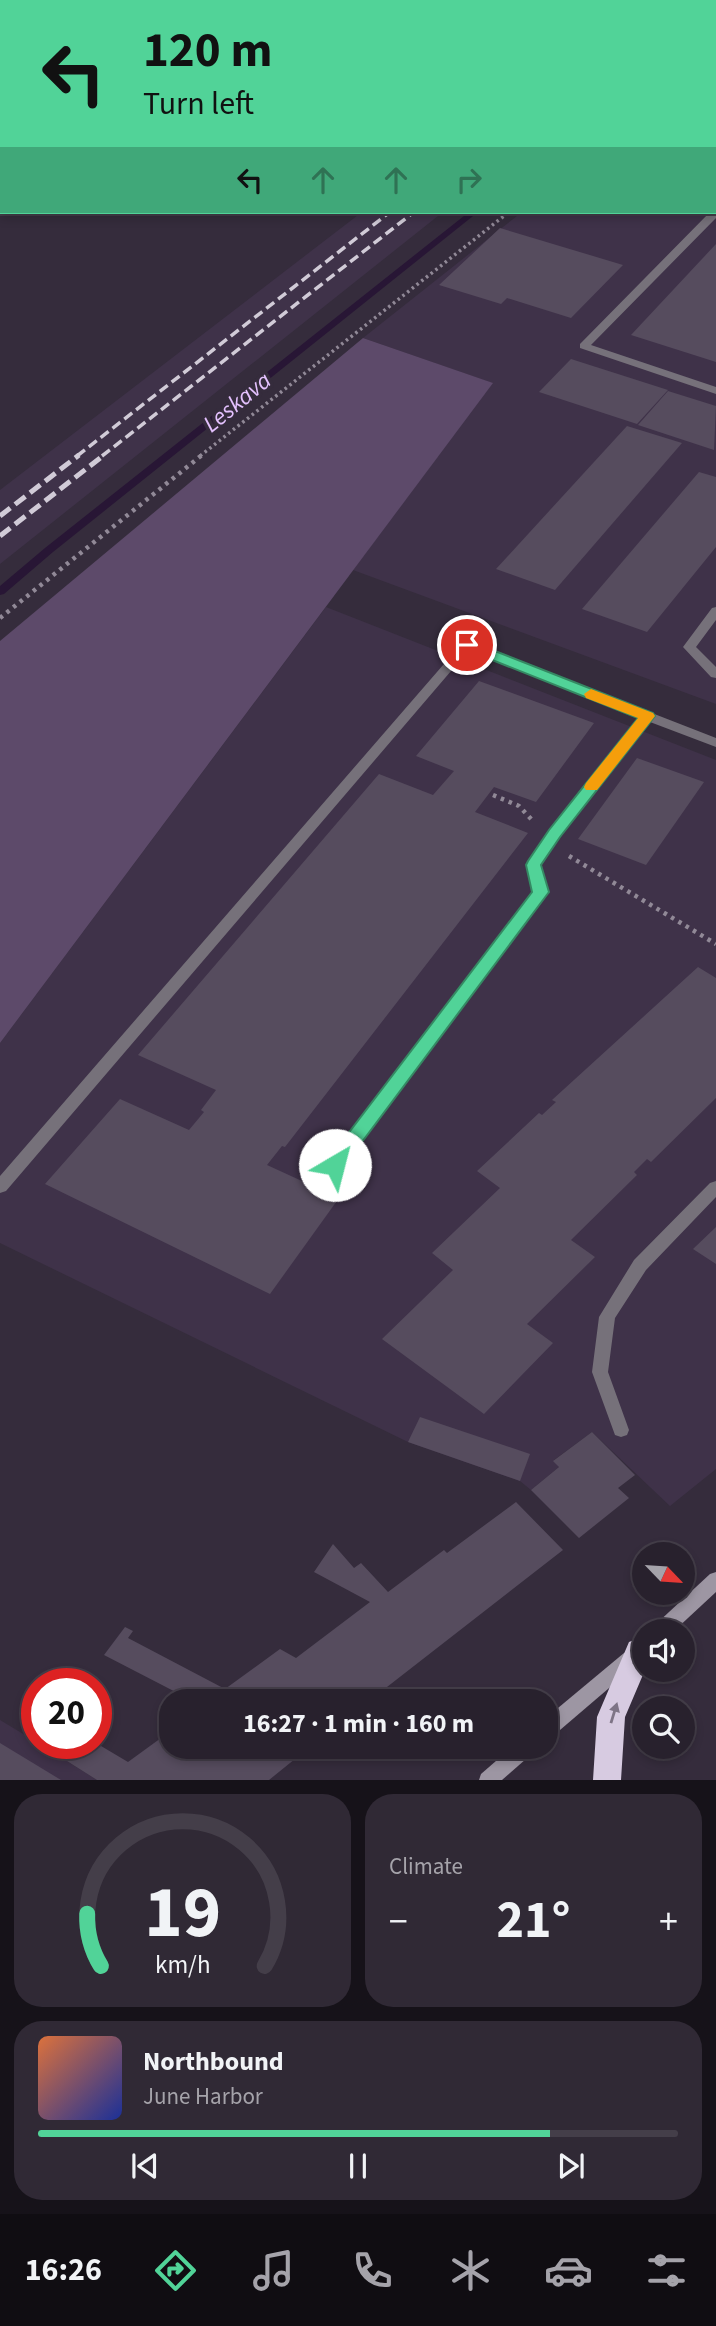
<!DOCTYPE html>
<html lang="en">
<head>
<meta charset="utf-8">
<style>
  :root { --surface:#28212d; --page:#302935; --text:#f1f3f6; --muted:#a5a3aa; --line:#443e49; --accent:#51d398 }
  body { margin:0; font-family:"Source Sans 3",sans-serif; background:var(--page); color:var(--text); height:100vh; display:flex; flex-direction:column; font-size:26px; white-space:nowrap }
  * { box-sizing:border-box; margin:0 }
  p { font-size:23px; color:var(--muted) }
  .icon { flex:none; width:38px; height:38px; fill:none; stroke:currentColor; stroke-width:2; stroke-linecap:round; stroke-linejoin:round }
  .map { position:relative; height:1780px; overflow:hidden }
  .panel { display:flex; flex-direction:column; gap:14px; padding:14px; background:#161219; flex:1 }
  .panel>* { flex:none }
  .guide { position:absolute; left:0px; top:0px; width:718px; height:214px; box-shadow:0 4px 10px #0003,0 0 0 2px var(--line); background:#51d398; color:#111; overflow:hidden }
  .needle { width:46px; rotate:115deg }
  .buttons { position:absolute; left:632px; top:1542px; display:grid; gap:14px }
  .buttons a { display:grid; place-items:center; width:63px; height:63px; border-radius:50%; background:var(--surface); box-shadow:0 4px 10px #0003,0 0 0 2px var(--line); font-size:35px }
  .speed { position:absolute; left:21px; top:1668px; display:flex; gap:14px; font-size:35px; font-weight:700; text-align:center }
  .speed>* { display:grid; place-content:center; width:91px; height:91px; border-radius:50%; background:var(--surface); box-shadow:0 4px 10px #0003,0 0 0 2px var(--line); line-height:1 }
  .speed .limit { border:10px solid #d22; background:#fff; color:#111 }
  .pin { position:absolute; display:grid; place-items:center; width:60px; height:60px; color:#fff; margin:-30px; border:4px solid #fff; border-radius:50%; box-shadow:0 2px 7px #0007 }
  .me { position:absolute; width:77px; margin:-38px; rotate:37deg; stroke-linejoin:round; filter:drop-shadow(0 0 5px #0008) }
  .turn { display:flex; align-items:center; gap:24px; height:147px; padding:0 28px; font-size:32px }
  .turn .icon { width:91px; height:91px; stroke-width:2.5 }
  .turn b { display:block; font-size:49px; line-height:60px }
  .lanes { display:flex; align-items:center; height:66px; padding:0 28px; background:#0003; justify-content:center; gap:35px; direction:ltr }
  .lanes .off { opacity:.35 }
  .big { font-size:52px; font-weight:700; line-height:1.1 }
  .panel .tile { flex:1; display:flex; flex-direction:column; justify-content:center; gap:10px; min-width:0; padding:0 24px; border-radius:28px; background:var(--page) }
  .panel .dial { align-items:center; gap:0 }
  .dial svg { height:182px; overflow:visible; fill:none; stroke:var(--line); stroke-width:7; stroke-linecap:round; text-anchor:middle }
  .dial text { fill:var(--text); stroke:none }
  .song { display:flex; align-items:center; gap:21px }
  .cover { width:84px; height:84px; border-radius:10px; background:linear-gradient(135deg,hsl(20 70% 55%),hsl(230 70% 35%)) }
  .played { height:7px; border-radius:4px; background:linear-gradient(90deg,var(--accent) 80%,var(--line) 80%) }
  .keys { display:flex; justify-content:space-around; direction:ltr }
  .heat { display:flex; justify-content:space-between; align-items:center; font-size:38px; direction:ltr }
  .panel .tiles { flex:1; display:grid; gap:14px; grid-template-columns:1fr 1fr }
  .tile:last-child { grid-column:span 2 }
  .trip { position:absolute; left:159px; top:1689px; width:399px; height:70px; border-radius:28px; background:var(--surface); box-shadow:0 4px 10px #0003,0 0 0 2px var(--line); font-weight:700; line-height:70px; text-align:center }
  .menu { display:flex; height:112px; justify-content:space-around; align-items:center; background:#100d12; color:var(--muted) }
  .menu .icon { width:49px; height:49px }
  .menu .active { color:var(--accent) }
  .menu b { font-size:32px; color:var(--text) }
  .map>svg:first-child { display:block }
  .built { fill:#3f3249 }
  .green { fill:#5d4a6a }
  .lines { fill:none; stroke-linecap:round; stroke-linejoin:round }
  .stream { fill:#281635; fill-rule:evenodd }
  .building { fill:#564c5e }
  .path-far1 { stroke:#918997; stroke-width:3.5; stroke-dasharray:2.5 3.5; stroke-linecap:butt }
  .path { stroke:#918997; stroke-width:4.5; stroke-dasharray:3.5 5; stroke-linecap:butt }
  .lane { fill:#76717a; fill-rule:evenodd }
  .secondary { fill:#9d96a3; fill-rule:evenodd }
  .highway { fill:#d7cbe1; fill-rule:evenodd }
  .rail-far1 { stroke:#d1cbd7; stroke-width:3.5; stroke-dasharray:10 5; stroke-linecap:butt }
  .rail { stroke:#d1cbd7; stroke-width:5; stroke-dasharray:13 6; stroke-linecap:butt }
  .oneway { fill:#7e7486 }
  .route { fill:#51d398; stroke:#358963; stroke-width:2 }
  .slow { fill:#f59e0b }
  .labels { text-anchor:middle; stroke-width:7; stroke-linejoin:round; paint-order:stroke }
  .water-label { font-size:24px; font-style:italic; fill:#e4c1fe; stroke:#352c3c }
</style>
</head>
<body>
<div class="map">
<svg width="716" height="1780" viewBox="0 0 716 1780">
  <rect width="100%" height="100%" fill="#352c3c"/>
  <g class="built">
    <polygon points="716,58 716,704 353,570 492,383 363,338 522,212 716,212"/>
    <polygon points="362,212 443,212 0,564 0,490"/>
    <polygon points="326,607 716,760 716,1469 670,1506 592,1432 554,1460 559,1467 531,1490 520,1481 408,1442 0,1243 0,1043"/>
    <polygon points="0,1720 48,1749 97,1780 0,1780"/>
  </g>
  <polygon class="green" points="363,338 493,383 0,1043 0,641"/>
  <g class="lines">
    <polygon class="stream" points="469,212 478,212 53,552 4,594 0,595 0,586 45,548"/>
  </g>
  <g class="building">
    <polygon points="500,228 623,265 571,318 507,298 501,304 439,285"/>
    <polygon points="716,244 716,362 631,335"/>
    <polygon points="571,359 668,390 637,424 539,392"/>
    <polygon points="668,391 716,406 714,450 638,425"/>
    <polygon points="627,426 682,443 555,590 496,569"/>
    <polygon points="699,472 716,477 716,547 647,632 582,609"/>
    <polygon points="479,681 594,723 536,802 494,787 475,812 528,833 285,1147 282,1146 267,1165 339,1198 270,1294 45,1184 120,1099 189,1130 204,1112 201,1110 216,1090 138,1055 379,774 433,795 454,771 416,756"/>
    <polygon points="637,758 704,782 646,865 578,839"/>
    <polygon points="698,967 716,978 716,1098 651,1162 647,1159 634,1172 637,1175 571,1240 595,1257 527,1324 553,1343 484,1414 382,1339 453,1270 432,1253 500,1188 477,1171 539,1113 542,1115 556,1102 552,1100"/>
    <polygon points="716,1227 716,1264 693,1249"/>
    <polygon points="420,1417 530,1454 520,1481 408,1442"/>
    <polygon points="592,1432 635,1475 618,1488 629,1498 579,1538 531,1490 559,1467 553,1461"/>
    <polygon points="516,1502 563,1550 369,1701 193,1701 104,1655 125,1627 133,1631 128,1638 225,1689 280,1649 296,1658 370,1602 314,1572 333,1544 354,1568 361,1563 388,1592 444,1550 447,1553"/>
    <polygon points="172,1730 172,1746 311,1746 269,1780 97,1780 48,1749 52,1743 96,1743 128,1762"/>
    <polygon points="0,1743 61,1780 0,1780"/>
  </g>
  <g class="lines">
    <polyline class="path-far1" points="200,456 509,212"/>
    <g class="path">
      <polyline points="0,618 202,455"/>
      <polyline points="493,795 519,806 533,821"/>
      <polyline points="569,856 716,944"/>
    </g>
    <g class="lane">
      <polygon points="716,209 716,218 591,345 716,387 716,394 580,348 580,344 710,212 716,212"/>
      <polygon points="716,607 716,620 696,647 716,667 716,678 711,677 683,647 712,608"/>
      <polygon points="467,641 716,738 716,747 650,722 560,836 540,865 547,892 545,896 340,1169 335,1171 330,1169 327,1165 330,1161 533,891 526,865 528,862 550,830 639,717 469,650 6,1191 0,1193 0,1176 463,642"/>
      <polygon points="716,1181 716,1197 646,1270 615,1318 608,1372 629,1430 627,1435 621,1437 615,1435 592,1372 599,1317 634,1260 710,1183"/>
    </g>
    <g class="secondary">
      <polygon points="716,1572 716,1592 674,1631 652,1631 655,1625 710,1574"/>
      <polygon points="630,1651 636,1653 639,1659 636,1665 553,1736 546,1739 546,1718 624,1653"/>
      <polygon points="513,1746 536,1746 534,1752 502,1780 479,1780 481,1774"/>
    </g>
    <g class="highway">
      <polygon points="48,0 63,0 46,2"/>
      <polygon points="0,27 2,27 0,37"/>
      <polygon points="639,1638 644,1640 645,1670 625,1717 621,1780 593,1780 597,1717 629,1642"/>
    </g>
    <g class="rail-far1">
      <polyline points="661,2 664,0"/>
      <polyline points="681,2 683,0"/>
      <polyline points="77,456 390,212"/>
      <polyline points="102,456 414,212"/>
    </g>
    <g class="rail">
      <polyline points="0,516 79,455"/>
      <polyline points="0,536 104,455"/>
    </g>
  </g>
  <defs><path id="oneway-solid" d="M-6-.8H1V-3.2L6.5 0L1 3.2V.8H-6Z" transform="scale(1.75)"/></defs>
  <use class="oneway" href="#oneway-solid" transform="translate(614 1713) rotate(-73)"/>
  <polygon class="route" points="467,640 653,713 655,716 560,837 541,865 549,892 546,896 341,1170 328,1170 326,1165 328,1160 532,892 526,865 528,861 549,830 638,718 462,648 460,645"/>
  <polygon class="slow" points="591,689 653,713 655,716 597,790 586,790 584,787 586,783 638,718 586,698 584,694"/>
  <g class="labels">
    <g class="water-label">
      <text transform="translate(237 402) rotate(-39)" y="8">Leskava</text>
    </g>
  </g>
</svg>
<div class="buttons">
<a><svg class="needle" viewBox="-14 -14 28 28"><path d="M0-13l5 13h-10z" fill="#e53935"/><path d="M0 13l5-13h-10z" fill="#a5a3aa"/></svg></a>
<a><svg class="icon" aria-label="sound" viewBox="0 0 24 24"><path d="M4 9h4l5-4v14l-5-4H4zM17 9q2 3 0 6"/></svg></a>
<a><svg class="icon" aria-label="search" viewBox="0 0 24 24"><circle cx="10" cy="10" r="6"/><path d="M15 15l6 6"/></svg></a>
</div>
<div class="speed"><div class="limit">20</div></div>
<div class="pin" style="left:467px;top:645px;background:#d93025"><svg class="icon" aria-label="arrive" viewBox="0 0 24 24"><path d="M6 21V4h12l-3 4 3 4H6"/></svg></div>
<svg class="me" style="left:335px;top:1165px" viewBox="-20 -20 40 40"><circle r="19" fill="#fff"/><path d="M0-13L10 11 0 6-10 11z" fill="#51d398"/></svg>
<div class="trip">16:27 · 1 min · 160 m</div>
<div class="guide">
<div class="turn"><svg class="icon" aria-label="left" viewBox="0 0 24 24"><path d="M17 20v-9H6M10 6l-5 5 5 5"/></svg><div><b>120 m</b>Turn left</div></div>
<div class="lanes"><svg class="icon" aria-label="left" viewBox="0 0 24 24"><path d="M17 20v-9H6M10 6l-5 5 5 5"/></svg><svg class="icon off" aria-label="ahead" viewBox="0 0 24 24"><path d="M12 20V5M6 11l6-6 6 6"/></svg><svg class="icon off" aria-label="ahead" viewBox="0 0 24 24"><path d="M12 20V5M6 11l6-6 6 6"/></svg><svg class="icon off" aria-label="right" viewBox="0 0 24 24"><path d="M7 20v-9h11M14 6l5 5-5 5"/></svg></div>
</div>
</div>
<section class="panel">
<div class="tiles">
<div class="tile dial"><svg viewBox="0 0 100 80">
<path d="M14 69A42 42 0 1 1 86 69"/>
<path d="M14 69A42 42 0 0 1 8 46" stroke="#51d398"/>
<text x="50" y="56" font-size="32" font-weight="700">19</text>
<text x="50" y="72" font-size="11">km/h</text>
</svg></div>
<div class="tile"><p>Climate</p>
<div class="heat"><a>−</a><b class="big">21°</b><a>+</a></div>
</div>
<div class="tile">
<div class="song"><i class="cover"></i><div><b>Northbound</b><p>June Harbor</p></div></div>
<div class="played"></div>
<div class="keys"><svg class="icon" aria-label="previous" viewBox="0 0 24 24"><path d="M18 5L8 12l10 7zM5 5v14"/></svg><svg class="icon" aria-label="pause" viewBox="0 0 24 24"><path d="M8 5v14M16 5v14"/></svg><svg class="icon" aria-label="next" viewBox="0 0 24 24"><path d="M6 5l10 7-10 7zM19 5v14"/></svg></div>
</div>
</div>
</section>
<nav class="menu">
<b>16:26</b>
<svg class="icon active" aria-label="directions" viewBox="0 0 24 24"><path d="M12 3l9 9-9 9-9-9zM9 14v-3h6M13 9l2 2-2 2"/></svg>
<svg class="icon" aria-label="music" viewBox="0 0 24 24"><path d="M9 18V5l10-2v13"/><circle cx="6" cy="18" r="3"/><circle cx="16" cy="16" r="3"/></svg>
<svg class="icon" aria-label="phone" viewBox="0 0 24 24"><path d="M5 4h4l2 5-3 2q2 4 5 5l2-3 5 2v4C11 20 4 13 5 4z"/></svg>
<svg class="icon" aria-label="climate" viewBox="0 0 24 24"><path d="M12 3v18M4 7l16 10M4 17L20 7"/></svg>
<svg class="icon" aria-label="car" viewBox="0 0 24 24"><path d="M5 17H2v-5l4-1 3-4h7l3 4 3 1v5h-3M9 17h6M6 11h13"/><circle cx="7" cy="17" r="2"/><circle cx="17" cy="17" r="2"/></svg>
<svg class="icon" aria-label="filters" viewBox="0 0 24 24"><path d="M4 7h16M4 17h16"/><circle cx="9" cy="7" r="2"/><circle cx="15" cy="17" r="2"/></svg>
</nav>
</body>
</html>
